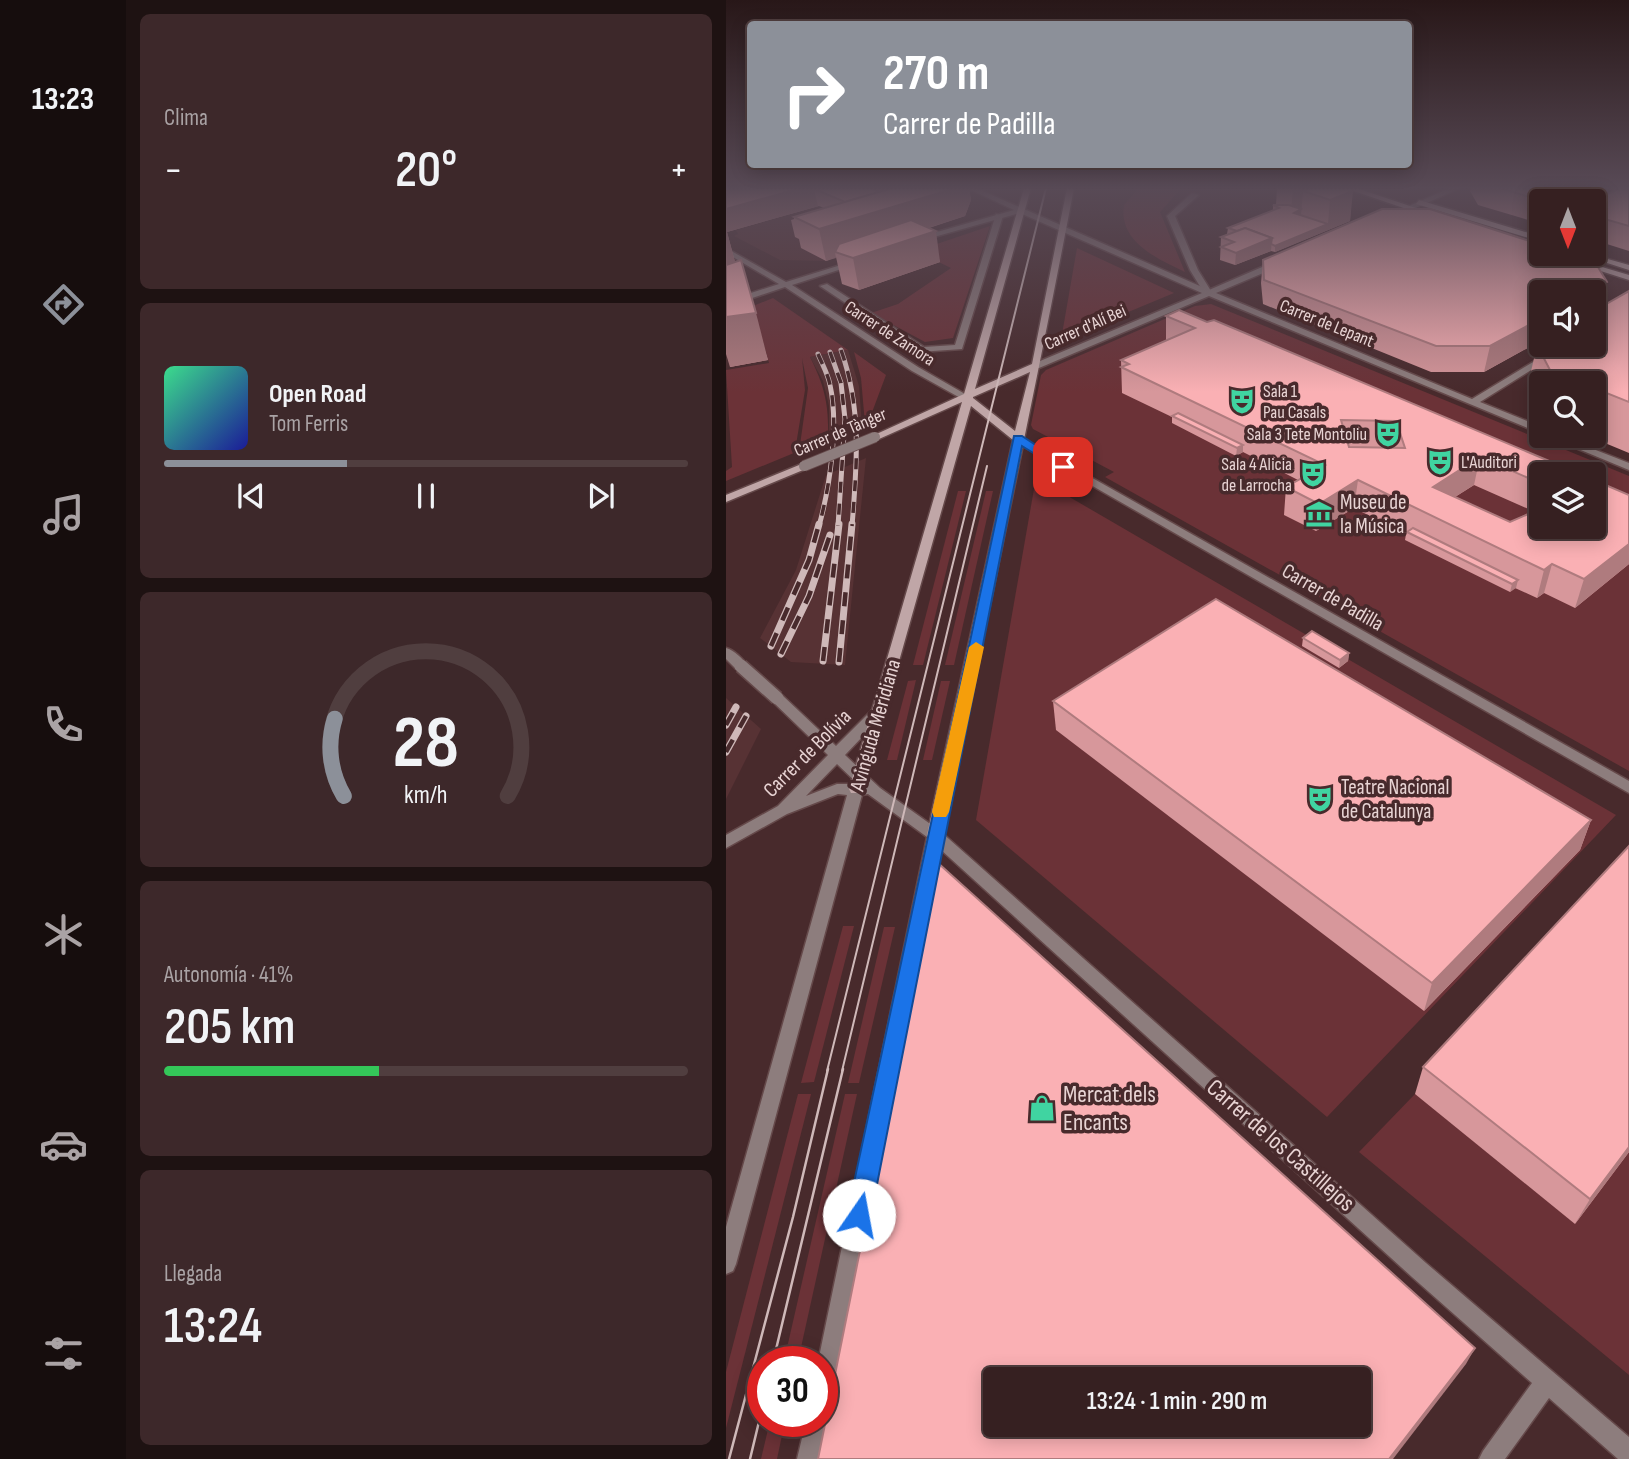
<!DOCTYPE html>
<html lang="es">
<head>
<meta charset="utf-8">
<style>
  :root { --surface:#362021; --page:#3d282a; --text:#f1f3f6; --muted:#aaa3a5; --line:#503e3f; --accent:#8c9099 }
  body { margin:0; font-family:"Sofia Sans Condensed",sans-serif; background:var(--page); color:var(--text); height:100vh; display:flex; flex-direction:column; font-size:26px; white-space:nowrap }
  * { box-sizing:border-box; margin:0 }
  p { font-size:23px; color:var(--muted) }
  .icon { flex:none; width:38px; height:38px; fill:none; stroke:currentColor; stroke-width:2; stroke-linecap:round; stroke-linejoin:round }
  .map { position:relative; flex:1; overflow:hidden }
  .drawer { display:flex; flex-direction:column; gap:14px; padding:14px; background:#1e1212; width:600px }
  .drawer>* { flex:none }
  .banner { position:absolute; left:21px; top:21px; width:665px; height:147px; border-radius:7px; box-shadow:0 4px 18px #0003,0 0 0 2px var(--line); background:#8c9099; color:#fff; overflow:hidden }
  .needle { width:46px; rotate:180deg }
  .controls { position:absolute; left:803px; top:189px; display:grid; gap:14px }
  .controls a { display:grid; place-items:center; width:77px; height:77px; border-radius:7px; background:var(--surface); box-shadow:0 4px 18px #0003,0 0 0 2px var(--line); font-size:35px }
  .speed { position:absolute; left:21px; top:1346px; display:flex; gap:14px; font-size:35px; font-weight:700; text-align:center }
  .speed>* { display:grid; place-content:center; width:91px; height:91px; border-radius:50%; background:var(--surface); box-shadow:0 4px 18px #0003,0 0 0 2px var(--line); line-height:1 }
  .speed .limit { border:10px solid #d22; background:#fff; color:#111 }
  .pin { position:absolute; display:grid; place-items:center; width:60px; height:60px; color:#fff; margin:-30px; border-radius:14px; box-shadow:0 4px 10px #0006 }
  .me { position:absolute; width:77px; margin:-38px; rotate:12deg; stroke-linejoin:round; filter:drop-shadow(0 0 5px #0008) }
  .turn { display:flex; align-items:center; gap:24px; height:147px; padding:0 21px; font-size:32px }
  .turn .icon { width:91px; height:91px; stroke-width:2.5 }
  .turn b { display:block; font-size:49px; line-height:60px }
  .big { font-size:52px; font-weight:600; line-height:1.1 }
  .drawer .card { flex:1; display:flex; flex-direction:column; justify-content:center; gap:10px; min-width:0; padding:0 24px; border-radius:10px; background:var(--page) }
  .drawer .dial { align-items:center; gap:0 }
  .dial svg { height:182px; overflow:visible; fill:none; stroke:var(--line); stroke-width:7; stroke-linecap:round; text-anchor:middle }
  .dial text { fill:var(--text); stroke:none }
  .song { display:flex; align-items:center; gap:21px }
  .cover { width:84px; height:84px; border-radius:10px; background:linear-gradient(135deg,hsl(150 70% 55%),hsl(240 70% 35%)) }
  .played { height:7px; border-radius:4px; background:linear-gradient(90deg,var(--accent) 35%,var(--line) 35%) }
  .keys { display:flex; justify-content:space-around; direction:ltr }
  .heat { display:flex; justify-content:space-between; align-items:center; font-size:38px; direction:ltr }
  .charge { height:10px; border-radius:5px; background:linear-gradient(90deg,#34c759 41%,var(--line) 0) }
  .trip { position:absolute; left:257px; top:1367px; width:388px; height:70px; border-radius:7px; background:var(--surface); box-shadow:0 4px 18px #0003,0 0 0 2px var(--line); font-weight:600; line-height:70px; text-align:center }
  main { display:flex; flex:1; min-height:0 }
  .dock { display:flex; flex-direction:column; width:126px; justify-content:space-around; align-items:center; background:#160d0d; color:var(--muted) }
  .dock .icon { width:49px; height:49px }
  .dock .selected { color:var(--accent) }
  .dock b { font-size:32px; color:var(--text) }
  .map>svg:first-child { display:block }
  .built { fill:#573234 }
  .green { fill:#6b3237; fill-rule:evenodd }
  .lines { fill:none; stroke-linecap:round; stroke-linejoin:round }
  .lane-casing { stroke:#65494a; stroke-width:3 }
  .street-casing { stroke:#65494a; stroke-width:3 }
  .secondary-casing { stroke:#65494a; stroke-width:3 }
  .lane { fill:#8d7d7d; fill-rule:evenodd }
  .street { fill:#8d7d7d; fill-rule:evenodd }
  .secondary { fill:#c0a6a7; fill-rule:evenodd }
  .tram-far1 { stroke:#cfb9b9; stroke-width:2 }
  .tram { stroke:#cfb9b9; stroke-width:2.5 }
  .rail-far1-casing { stroke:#cfb9b9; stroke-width:5 }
  .rail-casing { stroke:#cfb9b9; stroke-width:7 }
  .rail-far1 { stroke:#482a2c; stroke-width:3.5; stroke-dasharray:11; stroke-linecap:butt }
  .rail { stroke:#482a2c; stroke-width:4.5; stroke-dasharray:14; stroke-linecap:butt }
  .street-bridge-far1-casing { stroke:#65494a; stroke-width:12; stroke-linecap:butt }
  .street-bridge-casing { stroke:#65494a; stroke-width:16; stroke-linecap:butt }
  .street-bridge-far1 { stroke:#8d7d7d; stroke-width:10 }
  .street-bridge { stroke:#8d7d7d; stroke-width:13 }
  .wall { fill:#d7979b; fill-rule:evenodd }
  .shaded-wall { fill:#af7b7e }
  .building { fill:#fab0b4; stroke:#af7b7e; stroke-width:2; fill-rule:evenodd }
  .route { fill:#1a73e8; stroke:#114b97; stroke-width:2 }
  .slow { fill:#f59e0b }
  .labels { text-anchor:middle; stroke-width:7; stroke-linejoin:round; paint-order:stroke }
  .far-street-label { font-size:18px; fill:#e8d4d4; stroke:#482a2c }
  .far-poi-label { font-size:18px; fill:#e8d4d4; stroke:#482a2c; text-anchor:start }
  .poi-label { font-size:21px; fill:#e8d4d4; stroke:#482a2c; text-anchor:start }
  .street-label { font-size:21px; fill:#e8d4d4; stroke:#482a2c }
  .near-poi-label { font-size:24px; fill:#e8d4d4; stroke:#482a2c; text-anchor:start }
  .near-street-label { font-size:24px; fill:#e8d4d4; stroke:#482a2c }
</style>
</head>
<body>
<main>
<nav class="dock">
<b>13:23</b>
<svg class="icon selected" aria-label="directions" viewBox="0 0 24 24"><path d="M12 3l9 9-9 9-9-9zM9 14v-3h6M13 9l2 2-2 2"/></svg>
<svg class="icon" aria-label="music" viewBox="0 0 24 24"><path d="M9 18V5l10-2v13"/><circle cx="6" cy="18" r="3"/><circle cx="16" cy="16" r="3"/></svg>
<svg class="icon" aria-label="phone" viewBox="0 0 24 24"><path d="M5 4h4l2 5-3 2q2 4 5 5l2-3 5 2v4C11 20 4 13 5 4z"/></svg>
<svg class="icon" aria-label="climate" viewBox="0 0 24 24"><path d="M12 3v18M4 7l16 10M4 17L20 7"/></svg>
<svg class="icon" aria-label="car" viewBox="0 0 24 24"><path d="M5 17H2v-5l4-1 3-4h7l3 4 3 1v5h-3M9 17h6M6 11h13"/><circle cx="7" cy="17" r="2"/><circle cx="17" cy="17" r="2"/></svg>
<svg class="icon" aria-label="filters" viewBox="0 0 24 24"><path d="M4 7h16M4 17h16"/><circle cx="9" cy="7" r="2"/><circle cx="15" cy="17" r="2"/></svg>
</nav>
<section class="drawer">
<div class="card"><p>Clima</p>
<div class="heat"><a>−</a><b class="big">20°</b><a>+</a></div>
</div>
<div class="card">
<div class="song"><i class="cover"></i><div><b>Open Road</b><p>Tom Ferris</p></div></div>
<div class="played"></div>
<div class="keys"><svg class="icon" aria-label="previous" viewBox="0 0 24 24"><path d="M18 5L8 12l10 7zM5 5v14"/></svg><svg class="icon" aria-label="pause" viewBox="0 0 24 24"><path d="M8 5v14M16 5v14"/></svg><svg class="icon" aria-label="next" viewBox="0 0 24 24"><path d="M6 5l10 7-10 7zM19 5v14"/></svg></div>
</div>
<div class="card dial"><svg viewBox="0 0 100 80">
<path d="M14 69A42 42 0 1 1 86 69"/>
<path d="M14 69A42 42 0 0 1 10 35" stroke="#8c9099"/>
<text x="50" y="56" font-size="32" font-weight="700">28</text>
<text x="50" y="72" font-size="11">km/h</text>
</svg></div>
<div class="card"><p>Autonomía · 41%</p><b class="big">205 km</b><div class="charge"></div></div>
<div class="card"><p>Llegada</p><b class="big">13:24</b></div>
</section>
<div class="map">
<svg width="903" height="1459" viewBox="0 0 903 1459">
  <rect width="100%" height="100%" fill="#482a2c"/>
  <g class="built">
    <polygon points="140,193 75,247 99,261 54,260 8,236 12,234 10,230"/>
    <polygon points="122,350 133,386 136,425 103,439 103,406 97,381 84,357"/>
    <polygon points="140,458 119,665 65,662 34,638 70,570 100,475"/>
    <polygon points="0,698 35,729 0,799"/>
  </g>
  <g class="green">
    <path d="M413 188H456L434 212 459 272C432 259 392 242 398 205Z"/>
    <polygon points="264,226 227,338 199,342 145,313 172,304 225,268 190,251"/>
    <polygon points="351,248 448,293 335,340"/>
    <path d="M47 298 122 350 84 357C99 387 103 405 102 439L83 447 74 445 82 388 76 358 79 390 70 445 80 448 0 481V471L6 467 0 370 43 363 27 306Z"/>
    <path d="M485 304 903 476V771L379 477 388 472 307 429 305 425 315 375 320 370 469 306ZM816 474H868V527H816Z"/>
    <polygon points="128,352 160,375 142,423 139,424 135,378"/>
    <polygon points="316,481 890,815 601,1117 250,820 308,489"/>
    <polygon points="232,491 240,491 197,665 187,665"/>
    <polygon points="260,491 267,491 228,665 219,665"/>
    <polygon points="190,680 171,760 161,760 182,681"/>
    <polygon points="215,681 224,681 206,760 197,760"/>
    <polygon points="117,926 128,926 88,1082 75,1083"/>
    <polygon points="158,927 169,927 133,1083 122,1083"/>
    <polygon points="72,1094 85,1094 0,1428 0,1372"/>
    <polygon points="119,1094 131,1094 72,1361 58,1361"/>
    <polygon points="689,1094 903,1152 903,1375 633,1152"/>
    <polygon points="44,1421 59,1421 51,1459 35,1459"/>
  </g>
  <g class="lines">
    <g class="lane-casing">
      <g id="lane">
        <polygon points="466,193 473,195 449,216 472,270 485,291 481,294 478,293 464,270 441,216"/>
        <polygon points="270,214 277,216 236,349 193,352 94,286 101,284 198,347 229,345"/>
      </g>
    </g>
    <g class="street-casing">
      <g id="street">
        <polygon points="241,188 250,188 483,290 550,261 556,261 556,265 490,293 746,399 835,345 845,345 754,402 816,427 816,434 483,296 313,368 307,368 307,364 476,293 294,213 190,242 190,238 288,210"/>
        <polygon points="724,188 734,188 674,215 667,213"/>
        <polygon points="0,248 60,282 131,260 131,264 66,285 192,367 246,398 238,400 186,371 59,287 0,307 0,301 53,284 0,253"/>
        <polygon points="292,436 903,781 903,793 288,441 288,437"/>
        <polygon points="821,436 834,436 903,463 903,470"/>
        <path d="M0 648C8 650 17 659 22 666L20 669H10L0 659Z"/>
        <path d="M51 693 56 695 110 746 147 709H157L159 712 157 715 119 755 154 788 214 831 700 1263 903 1437V1459H892L823 1398 779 1459H753L757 1451 806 1383 686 1277 214 849 107 1395 104 1403 96 1406V1362H92L201 837 142 794 136 795 10 1264 7 1271 0 1274V1227L121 795 112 794 61 814 0 848V835L52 806 102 755 46 701 44 698 46 695ZM111 764 132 784H111L80 796Z"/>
        <polygon points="96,1412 102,1421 95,1459 71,1459 80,1421 96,1421"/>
      </g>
    </g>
    <g class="secondary-casing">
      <g id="secondary">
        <path d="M298 188H305L249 389 306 364 341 188H348C307 404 260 619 217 835L214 839H204L201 835 287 440 245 406 137 789 135 793H125L123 789 236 402 153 439 144 437 238 394ZM304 372 289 431 247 398V397Z"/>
        <polygon points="619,188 630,188 708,214 701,216"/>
        <polygon points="693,200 816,237 816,242 690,204"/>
        <polygon points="821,254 832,254 903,275 903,280"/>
        <polygon points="853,254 864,254 903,265 903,270"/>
        <polygon points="78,463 83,466 82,468 0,502 0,495"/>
      </g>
    </g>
    <use href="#lane" class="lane"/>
    <use href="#street" class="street"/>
    <use href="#secondary" class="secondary"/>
    <g class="tram-far1">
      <polyline points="101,1071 320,188"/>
      <polyline points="116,1071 261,466"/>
    </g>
    <g class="tram">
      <polyline points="47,1362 117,1069"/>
      <polyline points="3,1459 67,1217 102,1069"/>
      <polyline points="24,1459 37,1405"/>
    </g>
    <g class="rail-far1-casing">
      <g id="rail-far1">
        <path d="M115 350C136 409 131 464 126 526"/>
        <polyline points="104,352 115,383 119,419 112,526"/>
        <path d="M92 354C96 364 102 374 104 385 113 425 104 486 93 526"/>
      </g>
    </g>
    <g class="rail-casing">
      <g id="rail">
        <polyline points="45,646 83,560 93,524"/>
        <polyline points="55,654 83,596 104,535"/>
        <polyline points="97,661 113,524"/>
        <polyline points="113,662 126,524"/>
        <polyline points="0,725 10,707"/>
        <polyline points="0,752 20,716"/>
      </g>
    </g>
    <use href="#rail-far1" class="rail-far1"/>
    <use href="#rail" class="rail"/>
    <g class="street-bridge-far1-casing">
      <polyline id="street-bridge-far1" points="78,466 149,437"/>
    </g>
    <g class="street-bridge-casing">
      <polyline id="street-bridge" points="15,666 51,698"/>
    </g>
    <use href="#street-bridge-far1" class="street-bridge-far1"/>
    <use href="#street-bridge" class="street-bridge"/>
  </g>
  <g class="wall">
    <polygon points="0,188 243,188 245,200 239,216 203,228 214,262 133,290 116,284 110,257 100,261 75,248 73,239 69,237 65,220 68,219 68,217 98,208 93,206 1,232 9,262 42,360 4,367"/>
    <polygon points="551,188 626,188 624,221 549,252 545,251 509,265 494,260 495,237 503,234 501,234 502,228 547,210 547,205 550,205"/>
    <polygon points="745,188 864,188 862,189 882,194 888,191 877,188 903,188 903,251 868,240 868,201 816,201 816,224 752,205 744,191"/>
    <polygon points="656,209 704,209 816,245 816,254 842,254 869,262 881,282 875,306 868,310 868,292 816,292 816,340 758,372 705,372 537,304 535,283 537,260"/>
    <polygon points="903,291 903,453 862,436 868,436 868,383 816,383 816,417 814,416 801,389 811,345"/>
    <path d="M440 316 816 474V527L903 495V564L849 608 818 593 811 598 789 588 784 592 679 540 680 534 628 508 590 531 558 515 560 487 572 480 517 452 510 456 446 423V417L396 393 395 360 440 341ZM748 485 807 511 784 522 729 497Z"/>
    <polygon points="577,638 623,653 622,661 613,668 576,646"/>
    <polygon points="327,701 865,820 854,850 698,1011 330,730"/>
    <polygon points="903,846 903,1152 849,1224 689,1094 697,1067"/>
  </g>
  <g class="shaded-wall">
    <polygon points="75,188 139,188 88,189 92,206 93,206 1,232 12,273 0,292 0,209"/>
    <polygon points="183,188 243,188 245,200 239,216 118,255 109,252 110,258 100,261 93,229"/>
    <polygon points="567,188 588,188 577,191 575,216 565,211"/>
    <polygon points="627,191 624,221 549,252 549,246 602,224 604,200"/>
    <polygon points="210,231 214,262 133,290 127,258"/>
    <polygon points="546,238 545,251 509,265 510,253"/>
    <polygon points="881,282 875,306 868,310 868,292 863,292"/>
    <polygon points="30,313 42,360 4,367 0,354 0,317"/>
    <polygon points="816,318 816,340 758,372 764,346"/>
    <polygon points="517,445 517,452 510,456 511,448"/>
    <polygon points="754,457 748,485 702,514 707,487"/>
    <polygon points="632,480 628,508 590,531 593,504"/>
    <polygon points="903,544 903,564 849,608 858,579"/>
    <polygon points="826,564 818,593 811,598 818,570"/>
    <polygon points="792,580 790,588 784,592 786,584"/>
    <polygon points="623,653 622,661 613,668 614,660"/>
    <polygon points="865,820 854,850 698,1011 706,983"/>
    <polygon points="903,1147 903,1152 849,1224 864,1199"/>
    <polygon points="749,1348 740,1364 667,1459 663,1459"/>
  </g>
  <g class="building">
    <polygon points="0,188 75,188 0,209"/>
    <polygon points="146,188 154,192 119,202 88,189"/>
    <polygon points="166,188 230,188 93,229 68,217"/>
    <polygon points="584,188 626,188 627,191 604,200 577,191"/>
    <polygon points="773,188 859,188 882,194 893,188 903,189 903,226 868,216 868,201 818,201"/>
    <polygon points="547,205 563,205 575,209 568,213 602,224 549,246 545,244 546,238 519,228 511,231 502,228 553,208"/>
    <polygon points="656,209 704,209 816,245 816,254 842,254 869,262 881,282 863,292 816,292 816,318 764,346 710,346 538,280 537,260"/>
    <polygon points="185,220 210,231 127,258 109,252 113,244"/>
    <polygon points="519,228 546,238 510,253 495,247 508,242 495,237"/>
    <polygon points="15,260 30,313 0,317 0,265"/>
    <polygon points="903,291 903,402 868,388 868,383 855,383 825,372 811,345 816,342 816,345 868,345 868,311"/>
    <path d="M453 310 481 322 488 320 854 474H816V484L754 457 707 487 784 522 816 508V527H868V480L903 495V544L858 579 826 564 818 570 632 480 593 504 560 487 599 465 395 367 403 364 395 360 469 328 440 316ZM615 420 670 421 679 448 623 447Z"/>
    <polygon points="452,413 517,445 511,448 446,416"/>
    <polygon points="687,528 792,580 786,584 681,532"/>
    <polygon points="490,599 865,820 706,983 327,701"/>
    <polygon points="586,631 623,653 614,660 577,638"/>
    <polygon points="903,846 903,1147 864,1199 697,1067"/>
    <path d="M212 863 749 1348 663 1459H92ZM270 1379H634V1424H270Z"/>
  </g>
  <linearGradient id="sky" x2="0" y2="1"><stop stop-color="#281718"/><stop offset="0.48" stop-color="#584a56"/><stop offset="1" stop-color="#584a56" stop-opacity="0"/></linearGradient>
  <rect width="903" height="392" fill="url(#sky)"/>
  <polygon class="route" points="288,436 296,436 343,467 333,469 296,446 145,1215 141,1223 133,1227 125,1223 121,1215"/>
  <polygon class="slow" points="250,642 258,647 223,812 220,817 208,817 206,812 243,647"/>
  <defs>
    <g id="theatre-bare" transform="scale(2.1)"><path d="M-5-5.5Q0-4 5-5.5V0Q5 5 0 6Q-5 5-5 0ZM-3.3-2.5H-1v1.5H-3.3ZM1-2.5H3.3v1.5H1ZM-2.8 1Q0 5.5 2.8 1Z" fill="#40d4a1" stroke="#482a2c" stroke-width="2.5" paint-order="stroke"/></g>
    <g id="museum-bare" transform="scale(2.1)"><path d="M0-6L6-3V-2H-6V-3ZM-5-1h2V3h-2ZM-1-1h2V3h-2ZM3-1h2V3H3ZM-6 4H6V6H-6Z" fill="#40d4a1" stroke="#482a2c" stroke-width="2.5" paint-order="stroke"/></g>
    <g id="shop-bare" transform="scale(2.1)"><path d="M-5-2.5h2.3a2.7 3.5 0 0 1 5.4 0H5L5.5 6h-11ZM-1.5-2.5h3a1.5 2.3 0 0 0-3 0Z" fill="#40d4a1" stroke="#482a2c" stroke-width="2.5" paint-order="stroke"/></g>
  </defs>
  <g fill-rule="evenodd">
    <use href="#theatre-bare" x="516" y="401"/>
    <use href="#theatre-bare" x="662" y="434"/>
    <use href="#theatre-bare" x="714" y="462"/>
    <use href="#theatre-bare" x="587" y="474"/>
    <use href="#museum-bare" x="593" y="514"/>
    <use href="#theatre-bare" x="594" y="799"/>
    <use href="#shop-bare" x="316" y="1108"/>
  </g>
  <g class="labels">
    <g class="far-street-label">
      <text transform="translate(601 323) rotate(22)" y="6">Carrer de Lepant</text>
      <text transform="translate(359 327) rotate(-24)" y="6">Carrer d'Alí Bei</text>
      <text transform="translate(164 333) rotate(33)" y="6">Carrer de Zamora</text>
      <text transform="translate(114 432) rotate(-23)" y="6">Carrer de Tànger</text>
    </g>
    <g class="far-poi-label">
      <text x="537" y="397">Sala 1<tspan x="537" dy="21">Pau Casals</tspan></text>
      <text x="641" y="440" text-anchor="end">Sala 3 Tete Montoliu</text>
      <text x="735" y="468">L'Auditori</text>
      <text x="566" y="470" text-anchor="end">Sala 4 Alicia<tspan x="566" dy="21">de Larrocha</tspan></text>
    </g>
    <g class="poi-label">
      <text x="614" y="509">Museu de<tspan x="614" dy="24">la Música</tspan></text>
      <text x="615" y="794">Teatre Nacional<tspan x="615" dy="24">de Catalunya</tspan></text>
    </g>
    <g class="street-label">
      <text transform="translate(607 597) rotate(30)" y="7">Carrer de Padilla</text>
      <text transform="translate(149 725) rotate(-74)" y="7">Avinguda Meridiana</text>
      <text transform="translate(81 753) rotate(-45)" y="7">Carrer de Bolívia</text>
    </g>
    <g class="near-poi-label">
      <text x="337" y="1102">Mercat dels<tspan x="337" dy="28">Encants</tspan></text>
    </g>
    <g class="near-street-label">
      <text transform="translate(555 1145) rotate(41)" y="8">Carrer de los Castillejos</text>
    </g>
  </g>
</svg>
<div class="controls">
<a><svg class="needle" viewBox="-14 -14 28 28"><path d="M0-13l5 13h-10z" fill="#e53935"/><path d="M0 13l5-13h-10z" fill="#aaa3a5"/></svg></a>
<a><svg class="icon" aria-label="sound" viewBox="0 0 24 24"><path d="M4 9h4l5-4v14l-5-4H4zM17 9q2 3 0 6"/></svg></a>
<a><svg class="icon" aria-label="search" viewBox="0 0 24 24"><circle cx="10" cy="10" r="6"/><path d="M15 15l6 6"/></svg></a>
<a><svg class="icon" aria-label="layers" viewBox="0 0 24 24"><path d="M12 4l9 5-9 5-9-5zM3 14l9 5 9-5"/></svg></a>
</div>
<div class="speed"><div class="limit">30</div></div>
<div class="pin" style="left:337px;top:467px;background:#d93025"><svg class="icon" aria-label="arrive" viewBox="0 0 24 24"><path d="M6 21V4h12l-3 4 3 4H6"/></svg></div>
<svg class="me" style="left:133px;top:1215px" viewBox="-20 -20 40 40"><circle r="19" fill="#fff"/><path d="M0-13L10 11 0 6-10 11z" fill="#1a73e8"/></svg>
<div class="trip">13:24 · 1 min · 290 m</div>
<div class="banner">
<div class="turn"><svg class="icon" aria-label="right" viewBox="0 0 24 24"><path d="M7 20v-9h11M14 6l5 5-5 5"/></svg><div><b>270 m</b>Carrer de Padilla</div></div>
</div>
</div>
</main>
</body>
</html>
